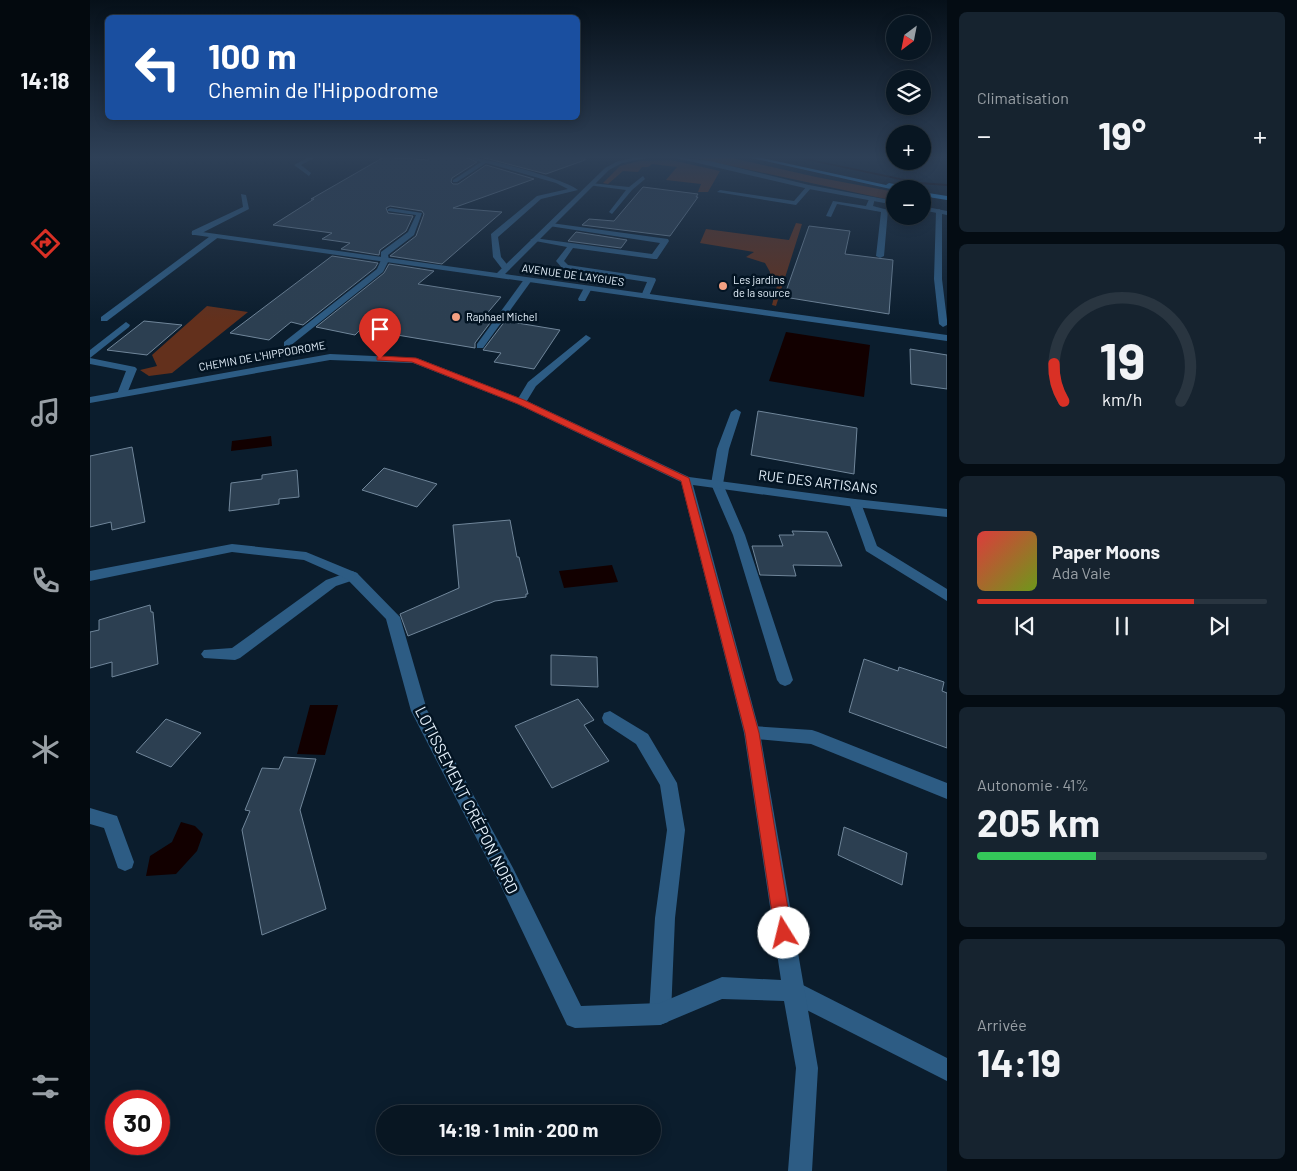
<!DOCTYPE html>
<html lang="fr">
<head>
<meta charset="utf-8">
<style>
  :root { --surface:#081622; --page:#16232f; --text:#f1f3f6; --muted:#989fa5; --line:#293540; --accent:#d93025 }
  body { margin:0; font-family:Barlow,sans-serif; background:var(--page); color:var(--text); height:100vh; display:flex; flex-direction:column; font-size:19px; white-space:nowrap }
  * { box-sizing:border-box; margin:0 }
  p { font-size:16px; color:var(--muted) }
  .icon { flex:none; width:28px; height:28px; fill:none; stroke:currentColor; stroke-width:2; stroke-linecap:round; stroke-linejoin:round }
  .map { position:relative; flex:1; overflow:hidden }
  .panel { display:flex; flex-direction:column; gap:12px; padding:12px; background:#040c13; width:350px }
  .panel>* { flex:none }
  .banner { position:absolute; left:15px; top:15px; width:475px; height:105px; border-radius:8px; box-shadow:0 2px 12px #0003,0 0 0 1px var(--line); background:#1a4fa0; color:#fff; overflow:hidden }
  .needle { width:32px; rotate:212deg }
  .buttons { position:absolute; left:796px; top:15px; display:grid; gap:10px }
  .buttons a { display:grid; place-items:center; width:45px; height:45px; border-radius:50%; background:var(--surface); box-shadow:0 2px 12px #0003,0 0 0 1px var(--line); font-size:25px }
  .speed { position:absolute; left:15px; top:1090px; display:flex; gap:10px; font-size:25px; font-weight:700; text-align:center }
  .speed>* { display:grid; place-content:center; width:65px; height:65px; border-radius:50%; background:var(--surface); box-shadow:0 2px 12px #0003,0 0 0 1px var(--line); line-height:1 }
  .speed .limit { border:8px solid #d22; background:#fff; color:#111 }
  .pin { position:absolute; display:grid; place-items:center; width:42px; height:42px; color:#fff; margin:-51px -21px; border-radius:50% 50% 50% 0; rotate:-45deg; box-shadow:0 0 5px #0007 }
  .pin .icon { rotate:45deg }
  .me { position:absolute; width:55px; margin:-28px; rotate:351deg; stroke-linejoin:round; filter:drop-shadow(0 0 4px #0008) }
  .turn { display:flex; align-items:center; gap:18px; height:105px; padding:0 20px; font-size:22px }
  .turn .icon { width:65px; height:65px; stroke-width:2.5 }
  .turn b { display:block; font-size:35px; line-height:42px }
  .big { font-size:38px; font-weight:700; line-height:1.1 }
  .panel .card { flex:1; display:flex; flex-direction:column; justify-content:center; gap:8px; min-width:0; padding:0 18px; border-radius:8px; background:var(--page) }
  .panel .dial { align-items:center; gap:0 }
  .dial svg { height:130px; overflow:visible; fill:none; stroke:var(--line); stroke-width:7; stroke-linecap:round; text-anchor:middle }
  .dial text { fill:var(--text); stroke:none }
  .song { display:flex; align-items:center; gap:15px }
  .cover { width:60px; height:60px; border-radius:8px; background:linear-gradient(135deg,hsl(0 70% 55%),hsl(80 70% 35%)) }
  .played { height:5px; border-radius:2px; background:linear-gradient(90deg,var(--accent) 75%,var(--line) 75%) }
  .keys { display:flex; justify-content:space-around; direction:ltr }
  .heat { display:flex; justify-content:space-between; align-items:center; font-size:28px; direction:ltr }
  .charge { height:8px; border-radius:4px; background:linear-gradient(90deg,#34c759 41%,var(--line) 0) }
  .trip { position:absolute; left:286px; top:1105px; width:285px; height:50px; border-radius:25px; background:var(--surface); box-shadow:0 2px 12px #0003,0 0 0 1px var(--line); font-weight:700; line-height:50px; text-align:center }
  main { display:flex; flex:1; min-height:0 }
  .dock { display:flex; flex-direction:column; width:90px; justify-content:space-around; align-items:center; background:#03090e; color:var(--muted) }
  .dock .icon { width:35px; height:35px }
  .dock .current { color:var(--accent) }
  .dock b { font-size:22px; color:var(--text) }
  .map>svg:first-child { display:block }
  .green { fill:#63301c }
  .water { fill:#120000 }
  .lines { fill:none; stroke-linecap:round; stroke-linejoin:round }
  .stream { fill:#120000; fill-rule:evenodd }
  .building { fill:#2c3f51; stroke:#70869a }
  .service { fill:#2d5c84; fill-rule:evenodd }
  .minor { fill:#2d5c84; fill-rule:evenodd }
  .primary { fill:#2c9bef; fill-rule:evenodd }
  .route { fill:#d93025; stroke:#8d1f18 }
  .poi-dot { fill:#f3a082; stroke:#031423; stroke-width:2 }
  .labels { text-anchor:middle; stroke-width:5; stroke-linejoin:round; paint-order:stroke }
  .far-street-label { font-size:11px; fill:#e4f0fb; stroke:#031423 }
  .far-poi-label { font-size:11px; fill:#e4f0fb; stroke:#031423; text-anchor:start }
  .street-label { font-size:14px; fill:#e4f0fb; stroke:#031423 }
  .near-street-label { font-size:16px; fill:#e4f0fb; stroke:#031423 }
</style>
</head>
<body>
<main>
<nav class="dock">
<b>14:18</b>
<svg class="icon current" aria-label="directions" viewBox="0 0 24 24"><path d="M12 3l9 9-9 9-9-9zM9 14v-3h6M13 9l2 2-2 2"/></svg>
<svg class="icon" aria-label="music" viewBox="0 0 24 24"><path d="M9 18V5l10-2v13"/><circle cx="6" cy="18" r="3"/><circle cx="16" cy="16" r="3"/></svg>
<svg class="icon" aria-label="phone" viewBox="0 0 24 24"><path d="M5 4h4l2 5-3 2q2 4 5 5l2-3 5 2v4C11 20 4 13 5 4z"/></svg>
<svg class="icon" aria-label="climate" viewBox="0 0 24 24"><path d="M12 3v18M4 7l16 10M4 17L20 7"/></svg>
<svg class="icon" aria-label="car" viewBox="0 0 24 24"><path d="M5 17H2v-5l4-1 3-4h7l3 4 3 1v5h-3M9 17h6M6 11h13"/><circle cx="7" cy="17" r="2"/><circle cx="17" cy="17" r="2"/></svg>
<svg class="icon" aria-label="filters" viewBox="0 0 24 24"><path d="M4 7h16M4 17h16"/><circle cx="9" cy="7" r="2"/><circle cx="15" cy="17" r="2"/></svg>
</nav>
<div class="map">
<svg width="857" height="1171" viewBox="0 0 857 1171">
  <rect width="100%" height="100%" fill="#0b1d2d"/>
  <g class="green">
    <polygon points="600,157 638,157 726,177 805,192 805,201"/>
    <polygon points="581,160 630,171 618,192 608,192 611,184 576,180 587,167 562,164 558,167 552,167 548,172 533,171 518,184 513,183 530,166 549,161"/>
    <polygon points="706,223 712,224 686,306 682,305 689,278 679,277 680,272 675,263 656,257 664,252 610,243 616,229 699,240"/>
    <polygon points="117,306 158,312 82,373 59,376 50,370 67,366 62,355"/>
  </g>
  <g class="water">
    <polygon points="696,332 780,345 774,397 679,381"/>
    <polygon points="181,436 182,446 141,451 142,441"/>
    <polygon points="522,565 528,582 474,588 469,571"/>
    <polygon points="220,705 248,705 235,755 207,754"/>
    <polygon points="91,822 105,826 113,834 107,851 86,874 56,876 60,856 82,842"/>
  </g>
  <g class="lines">
    <polygon class="stream" points="702,157 710,157 829,182 857,184 857,186 829,184"/>
  </g>
  <g class="building">
    <polygon points="294,157 338,160 339,157 375,157 387,162 362,178 361,182 363,184 368,184 396,165 444,179 363,208 412,212 352,264 300,256 326,236 334,214 332,211 300,206 296,208 298,213 323,216 316,231 290,250 289,255 251,249 260,243 232,239 242,233 183,225 224,199 221,199"/>
    <polygon points="391,157 494,157 495,160 456,174"/>
    <polygon points="553,187 608,194 606,197 608,197 580,236 492,225 499,219 524,221"/>
    <polygon points="719,226 760,231 755,254 803,260 799,314 694,297"/>
    <polygon points="486,232 537,240 531,248 478,241"/>
    <polygon points="242,256 288,263 285,268 213,325 201,322 179,340 140,333"/>
    <polygon points="299,264 344,271 328,284 411,297 394,317 403,319 385,343 385,348 271,329 265,335 226,327 294,273"/>
    <polygon points="54,321 92,325 57,355 17,350"/>
    <polygon points="415,321 470,330 444,369 404,362 411,353 393,350"/>
    <polygon points="820,349 857,355 857,389 821,384"/>
    <polygon points="668,411 767,428 764,474 661,455"/>
    <polygon points="42,447 55,522 22,530 21,522 0,527 0,456"/>
    <polygon points="294,468 347,484 327,507 272,490"/>
    <polygon points="207,470 209,497 189,499 189,504 139,511 141,483 172,479 172,475"/>
    <polygon points="420,520 427,557 429,557 438,594 436,594 436,597 405,601 318,636 310,614 369,588 363,525"/>
    <polygon points="702,531 737,532 752,566 703,565 706,576 670,575 662,546 693,546 689,535 704,535"/>
    <polygon points="60,605 61,612 63,612 68,664 22,677 22,662 0,668 0,632 9,630 9,620"/>
    <polygon points="461,655 507,657 508,687 461,685"/>
    <polygon points="774,659 808,671 809,667 854,682 852,691 857,693 857,748 759,712"/>
    <polygon points="488,699 504,720 494,725 519,761 462,788 425,726"/>
    <polygon points="76,719 111,733 81,767 46,752"/>
    <polygon points="194,757 226,759 210,810 236,909 172,935 152,830 160,811 155,810 172,768 189,769"/>
    <polygon points="754,827 817,853 812,885 748,855"/>
  </g>
  <g class="lines">
    <g class="service">
      <polygon points="219,157 226,157 211,165 221,173 219,176 204,165"/>
      <path d="M377 157C394 157 475 179 488 190L451 199 408 237 411 257 420 268 419 270H413L403 257 401 234 447 196 478 189 466 183 396 163 367 182H363V180L391 162Z"/>
      <polygon points="553,176 555,179 542,190 522,214 519,212 536,190 498,185 501,183 539,187"/>
      <polygon points="717,186 722,187 706,205 627,192 630,190 704,201"/>
      <polygon points="151,194 156,195 159,209 108,235 102,235 102,231 153,207"/>
      <polygon points="780,197 785,198 783,206 798,210 794,256 790,258 786,256 791,212 747,204 741,217 736,216 743,201 776,206"/>
      <polygon points="300,208 332,213 324,235 298,255 299,260 293,272 200,346 194,346 194,342 287,269 291,260 291,252 318,232 326,215 298,211 297,210"/>
      <polygon points="849,209 852,211 852,279 857,320 857,325 853,327 849,324 844,279 846,211"/>
      <polygon points="461,223 578,239 579,241 567,259 564,259 483,248 474,261 478,265 565,278 566,280 558,298 551,296 557,282 473,269 466,261 477,247 440,240 444,238 562,254 570,243 459,226 459,224"/>
      <polygon points="123,234 130,236 17,321 11,321 11,317"/>
      <polygon points="435,278 442,280 393,348 387,348 387,344"/>
      <polygon points="495,286 502,288 495,301 489,301 488,299"/>
      <polygon points="36,322 40,325 39,327 0,358 0,350"/>
      <polygon points="496,335 501,338 499,340 446,386 435,404 427,404 426,402 438,382"/>
      <polygon points="0,358 45,367 47,369 36,396 28,396 27,394 36,371 0,364"/>
      <polygon points="646,409 651,412 639,449 633,484 655,535 703,680 700,684 695,686 690,684 687,680 643,535 621,484 627,449 641,412"/>
      <polygon points="765,499 771,503 787,546 857,589 857,601 776,551 759,503"/>
      <polygon points="262,571 267,573 269,576 267,579 246,586 150,658 145,660 114,658 111,654 114,650 142,648 236,580"/>
      <polygon points="520,711 558,734 587,783 595,830 585,918 581,1014 578,1022 570,1025 562,1022 559,1014 565,918 577,830 570,785 546,744 514,723 512,718 514,713"/>
      <polygon points="662,726 722,730 728,732 857,783 857,799 721,744 656,738 654,733 656,728"/>
      <polygon points="0,808 27,816 44,862 42,868 35,871 28,868 14,828 0,824"/>
      <polygon points="703,980 857,1058 857,1081 695,999 692,991 695,983"/>
    </g>
    <g class="minor">
      <polygon points="549,157 562,157 532,163 519,170 415,274 857,335 857,341 105,235 101,233 105,231 407,273 515,168 528,161"/>
      <polygon points="582,157 620,161 719,185 805,201 805,205 719,189"/>
      <polygon points="832,206 857,211 857,215 832,210"/>
      <polygon points="240,354 327,358 435,400 599,477 765,499 857,509 857,517 765,507 603,485 670,733 728,1068 722,1171 698,1171 706,1068 694,1001 632,999 570,1025 485,1028 477,1025 409,882 321,711 296,619 257,579 214,560 142,552 0,581 0,571 142,544 216,552 267,573 310,617 337,710 423,868 491,1006 570,1003 632,977 691,980 654,733 591,482 427,404 323,363 240,360 0,403 0,397"/>
    </g>
    <g class="primary">
      <polygon points="657,157 668,157 796,185 799,183 828,189 805,189 805,190"/>
      <polygon points="832,192 857,196 857,200 832,196"/>
    </g>
  </g>
  <linearGradient id="sky" x2="0" y2="1"><stop stop-color="#061019"/><stop offset="0.49" stop-color="#2e4057"/><stop offset="1" stop-color="#2e4057" stop-opacity="0"/></linearGradient>
  <rect width="857" height="321" fill="url(#sky)"/>
  <polygon class="route" points="290,356 326,358 434,400 599,478 669,733 702,933 700,939 694,942 688,939 685,933 655,733 591,481 428,404 322,362 287,360 287,357"/>
  <g class="poi-dot">
    <circle cx="633" cy="286" r="5"/>
    <circle cx="366" cy="317" r="5"/>
  </g>
  <g class="labels">
    <g class="far-street-label">
      <text transform="translate(483 275) rotate(8)" y="4">AVENUE DE L'AYGUES</text>
      <text transform="translate(172 356) rotate(-10)" y="4">CHEMIN DE L'HIPPODROME</text>
    </g>
    <g class="far-poi-label">
      <text x="643" y="284">Les jardins<tspan x="643" dy="13">de la source</tspan></text>
      <text x="376" y="321">Raphael Michel</text>
    </g>
    <g class="street-label">
      <text transform="translate(728 482) rotate(7)" y="5">RUE DES ARTISANS</text>
    </g>
    <g class="near-street-label">
      <text transform="translate(377 800) rotate(63)" y="6">LOTISSEMENT CRÉPON NORD</text>
    </g>
  </g>
</svg>
<div class="buttons">
<a><svg class="needle" viewBox="-14 -14 28 28"><path d="M0-13l5 13h-10z" fill="#e53935"/><path d="M0 13l5-13h-10z" fill="#989fa5"/></svg></a>
<a><svg class="icon" aria-label="layers" viewBox="0 0 24 24"><path d="M12 4l9 5-9 5-9-5zM3 14l9 5 9-5"/></svg></a>
<a>+</a>
<a>−</a>
</div>
<div class="speed"><div class="limit">30</div></div>
<div class="pin" style="left:290px;top:359px;background:#d93025"><svg class="icon" aria-label="arrive" viewBox="0 0 24 24"><path d="M6 21V4h12l-3 4 3 4H6"/></svg></div>
<svg class="me" style="left:694px;top:933px" viewBox="-20 -20 40 40"><circle r="19" fill="#fff"/><path d="M0-13L10 11 0 6-10 11z" fill="#d93025"/></svg>
<div class="trip">14:19 · 1 min · 200 m</div>
<div class="banner">
<div class="turn"><svg class="icon" aria-label="left" viewBox="0 0 24 24"><path d="M17 20v-9H6M10 6l-5 5 5 5"/></svg><div><b>100 m</b>Chemin de l'Hippodrome</div></div>
</div>
</div>
<section class="panel">
<div class="card"><p>Climatisation</p>
<div class="heat"><a>−</a><b class="big">19°</b><a>+</a></div>
</div>
<div class="card dial"><svg viewBox="0 0 100 80">
<path d="M14 69A42 42 0 1 1 86 69"/>
<path d="M14 69A42 42 0 0 1 8 46" stroke="#d93025"/>
<text x="50" y="56" font-size="32" font-weight="700">19</text>
<text x="50" y="72" font-size="11">km/h</text>
</svg></div>
<div class="card">
<div class="song"><i class="cover"></i><div><b>Paper Moons</b><p>Ada Vale</p></div></div>
<div class="played"></div>
<div class="keys"><svg class="icon" aria-label="previous" viewBox="0 0 24 24"><path d="M18 5L8 12l10 7zM5 5v14"/></svg><svg class="icon" aria-label="pause" viewBox="0 0 24 24"><path d="M8 5v14M16 5v14"/></svg><svg class="icon" aria-label="next" viewBox="0 0 24 24"><path d="M6 5l10 7-10 7zM19 5v14"/></svg></div>
</div>
<div class="card"><p>Autonomie · 41%</p><b class="big">205 km</b><div class="charge"></div></div>
<div class="card"><p>Arrivée</p><b class="big">14:19</b></div>
</section>
</main>
</body>
</html>
